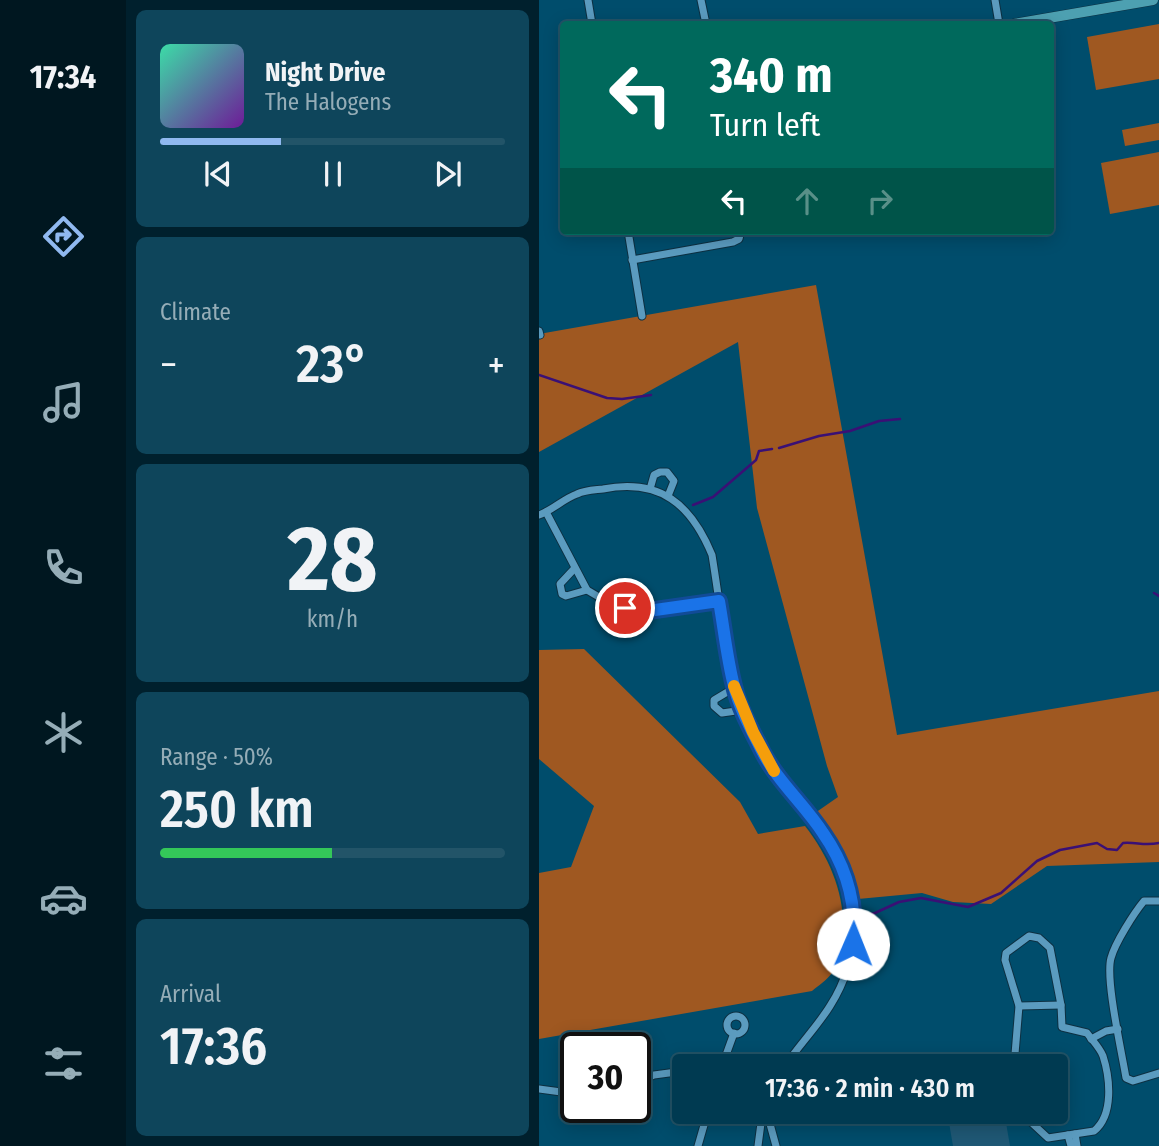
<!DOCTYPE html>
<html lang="en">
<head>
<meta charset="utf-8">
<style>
  :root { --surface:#003a51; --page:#0e455b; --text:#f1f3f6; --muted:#95adb7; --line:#225468; --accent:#90b9f0 }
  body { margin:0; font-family:"Fira Sans Condensed",sans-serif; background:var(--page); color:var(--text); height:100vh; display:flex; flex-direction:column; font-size:26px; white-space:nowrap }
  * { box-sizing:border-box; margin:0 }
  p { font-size:23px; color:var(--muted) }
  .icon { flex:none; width:38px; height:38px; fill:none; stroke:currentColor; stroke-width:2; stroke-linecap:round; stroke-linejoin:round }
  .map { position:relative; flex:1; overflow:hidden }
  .details { display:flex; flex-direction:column; gap:10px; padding:10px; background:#00202d; width:413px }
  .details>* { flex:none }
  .top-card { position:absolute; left:21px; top:21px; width:494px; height:214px; border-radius:7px; box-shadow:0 4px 18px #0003,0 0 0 2px var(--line); background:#00695c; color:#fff; overflow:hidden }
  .speed { position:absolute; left:21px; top:1032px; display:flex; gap:14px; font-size:35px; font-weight:700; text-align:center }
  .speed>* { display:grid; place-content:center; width:91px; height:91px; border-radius:50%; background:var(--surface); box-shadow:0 4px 18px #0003,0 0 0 2px var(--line); line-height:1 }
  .speed .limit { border:4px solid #111; border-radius:10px; background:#fff; color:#111 }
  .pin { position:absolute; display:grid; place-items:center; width:60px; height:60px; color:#fff; margin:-30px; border:4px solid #fff; border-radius:50%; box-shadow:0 2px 7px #0007 }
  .me { position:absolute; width:77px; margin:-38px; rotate:1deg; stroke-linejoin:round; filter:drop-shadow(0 0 5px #0008) }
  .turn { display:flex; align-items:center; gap:24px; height:147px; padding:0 35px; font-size:32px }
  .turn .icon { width:91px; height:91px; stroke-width:2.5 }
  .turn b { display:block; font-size:49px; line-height:60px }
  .lanes { display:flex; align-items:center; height:66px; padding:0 35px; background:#0003; justify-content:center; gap:35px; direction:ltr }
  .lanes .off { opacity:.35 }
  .big { font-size:52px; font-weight:600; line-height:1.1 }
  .details .widget { flex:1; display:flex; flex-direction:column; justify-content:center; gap:10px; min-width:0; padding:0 24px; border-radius:10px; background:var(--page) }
  .details .dial { align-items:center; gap:0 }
  .dial b { font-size:91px; line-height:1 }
  .song { display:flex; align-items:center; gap:21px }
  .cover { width:84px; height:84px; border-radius:10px; background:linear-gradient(135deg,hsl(160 70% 55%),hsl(280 70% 35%)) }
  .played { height:7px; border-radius:4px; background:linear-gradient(90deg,var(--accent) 35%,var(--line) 35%) }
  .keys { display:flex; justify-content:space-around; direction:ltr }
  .heat { display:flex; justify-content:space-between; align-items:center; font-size:38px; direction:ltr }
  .charge { height:10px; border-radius:5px; background:linear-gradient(90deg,#34c759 50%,var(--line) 0) }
  .trip { position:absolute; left:133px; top:1054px; width:396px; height:70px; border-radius:7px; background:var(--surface); box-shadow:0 4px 18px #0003,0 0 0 2px var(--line); font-weight:600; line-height:70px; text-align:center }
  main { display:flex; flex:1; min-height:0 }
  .tab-bar { display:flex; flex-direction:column; width:126px; justify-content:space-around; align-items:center; background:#001720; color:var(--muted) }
  .tab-bar .icon { width:49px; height:49px }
  .tab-bar .selected { color:var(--accent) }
  .tab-bar b { font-size:32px; color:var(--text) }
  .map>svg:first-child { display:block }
  .built { fill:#1f5875 }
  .green { fill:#9f5821 }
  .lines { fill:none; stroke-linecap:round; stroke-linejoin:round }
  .stream { stroke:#3a1075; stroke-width:2.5 }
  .street-casing { stroke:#0d3042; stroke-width:9 }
  .secondary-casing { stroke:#0d3042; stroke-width:11 }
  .street { stroke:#5b9bbf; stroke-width:7 }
  .secondary { stroke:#4da0b1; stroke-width:10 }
  .route-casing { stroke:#114b97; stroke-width:18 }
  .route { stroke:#1a73e8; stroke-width:12 }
  .slow { stroke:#f59e0b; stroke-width:12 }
</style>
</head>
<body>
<main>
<nav class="tab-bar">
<b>17:34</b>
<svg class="icon selected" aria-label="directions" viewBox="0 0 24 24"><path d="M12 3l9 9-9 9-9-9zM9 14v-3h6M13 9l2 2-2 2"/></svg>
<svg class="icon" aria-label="music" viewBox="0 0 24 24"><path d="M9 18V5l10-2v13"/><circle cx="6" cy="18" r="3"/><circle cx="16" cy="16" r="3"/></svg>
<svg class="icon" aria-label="phone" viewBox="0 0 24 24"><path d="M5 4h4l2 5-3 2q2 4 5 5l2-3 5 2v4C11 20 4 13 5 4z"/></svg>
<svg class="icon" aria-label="climate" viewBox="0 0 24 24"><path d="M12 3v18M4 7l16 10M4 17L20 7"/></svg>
<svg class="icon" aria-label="car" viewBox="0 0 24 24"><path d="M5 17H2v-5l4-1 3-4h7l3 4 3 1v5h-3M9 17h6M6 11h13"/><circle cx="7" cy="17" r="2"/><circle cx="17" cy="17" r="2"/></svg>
<svg class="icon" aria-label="filters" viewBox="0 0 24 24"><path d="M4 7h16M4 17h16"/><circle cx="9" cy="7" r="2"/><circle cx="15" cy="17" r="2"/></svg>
</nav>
<section class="details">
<div class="widget">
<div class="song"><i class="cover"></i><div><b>Night Drive</b><p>The Halogens</p></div></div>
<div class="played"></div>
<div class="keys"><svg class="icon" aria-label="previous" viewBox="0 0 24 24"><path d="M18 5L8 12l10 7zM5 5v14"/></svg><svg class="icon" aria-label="pause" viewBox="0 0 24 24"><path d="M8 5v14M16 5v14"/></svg><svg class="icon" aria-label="next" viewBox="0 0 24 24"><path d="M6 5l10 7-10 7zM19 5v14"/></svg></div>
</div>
<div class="widget"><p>Climate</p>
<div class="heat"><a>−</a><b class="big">23°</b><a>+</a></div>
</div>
<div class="widget dial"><b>28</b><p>km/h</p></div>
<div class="widget"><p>Range · 50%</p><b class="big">250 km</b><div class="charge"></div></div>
<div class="widget"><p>Arrival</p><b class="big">17:36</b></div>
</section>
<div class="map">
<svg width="620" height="1146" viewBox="0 0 620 1146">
  <rect width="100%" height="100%" fill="#004d6c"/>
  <polygon class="built" points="408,1111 465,1111 471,1146 414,1146"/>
  <g class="green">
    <polygon points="620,24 620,79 557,90 548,37"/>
    <polygon points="620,123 620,140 586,146 583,130"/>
    <polygon points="620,152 620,205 571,214 562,163"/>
    <path d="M277 285 358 735 620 691V862L508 866 452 904 414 902 383 893 319 899C312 866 297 840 276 813L299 797 288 766 218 508 199 342 0 452V334Z"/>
    <path d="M45 649 201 802 219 834 266 826C291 858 307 896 304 937 302 950 301 963 293 973 288 980 279 986 273 991L0 1039V873L32 867 55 806 0 759V650Z"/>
  </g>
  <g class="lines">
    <g class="stream">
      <polyline points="0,375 68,398 83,399 112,395"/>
      <polyline points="240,448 280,436 311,431 340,421 361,419"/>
      <polyline points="154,505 174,497 217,460 220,451 233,449"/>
      <polyline points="615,593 620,596"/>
      <path d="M324 916 336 913 360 902 382 898 429 907 462 893 498 861 521 850 558 843 568 849 578 850 584 843C598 842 605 846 620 843"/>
    </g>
    <g class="street-casing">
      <g id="street">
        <polyline points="49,0 53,24"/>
        <polyline points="162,0 167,24"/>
        <polyline points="456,0 460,24"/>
        <polyline points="89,231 103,316"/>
        <polyline points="93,260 194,242 200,239 202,231"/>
        <polyline points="0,331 1,335"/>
        <polyline points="111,489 115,475 121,472 128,472 135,481 129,496"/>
        <polyline points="7,512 48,590 65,600 86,608 109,611 180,601"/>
        <path d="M0 515C14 510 24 499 38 494 46 490 56 490 64 489 121 478 152 504 173 555 180 598 185 643 195 686 200 709 213 734 225 755 241 783 264 805 283 831 321 883 326 951 291 1006 278 1027 260 1045 246 1066"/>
        <polyline points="35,569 21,584 23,594 27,596 48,590"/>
        <polyline points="195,688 175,700 175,706 183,713 204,710"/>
        <path d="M620 901H605C595 913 576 943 572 958 566 979 583 1053 587 1078L594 1081 620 1073"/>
        <polyline points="480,1006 522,1005"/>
        <circle cx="197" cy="1025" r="9"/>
        <polyline points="552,1039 567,1031 579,1029"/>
        <polyline points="183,1066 195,1033"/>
        <path d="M475 1066 480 1006 466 960 467 953 490 936 500 938 511 948 522 1005 523 1027 548 1033C553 1040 561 1048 564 1056 571 1078 575 1115 555 1131L509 1138 480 1111"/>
        <polyline points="96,1083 115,1075 145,1071"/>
        <polyline points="0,1089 37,1094"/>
        <polyline points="228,1113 237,1146"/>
        <polyline points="536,1134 538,1146"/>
        <polyline points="529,1135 532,1146"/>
        <polyline points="159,1146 169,1111"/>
        <polyline points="219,1146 222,1123 229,1111"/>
      </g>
    </g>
    <g class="secondary-casing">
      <polyline id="secondary" points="475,24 614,0"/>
    </g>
    <use href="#street" class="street"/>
    <use href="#secondary" class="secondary"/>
  </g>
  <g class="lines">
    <g class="route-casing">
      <path id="route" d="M86 608 109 611 180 601C185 629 188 659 195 686 200 708 213 731 223 751 239 782 265 804 284 833 307 866 318 904 314 944"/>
    </g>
    <use href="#route" class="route"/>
    <polyline class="slow" points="195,686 214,732 235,771"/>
  </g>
</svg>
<div class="speed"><div class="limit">30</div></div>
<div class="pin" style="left:86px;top:608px;background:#d93025"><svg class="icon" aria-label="arrive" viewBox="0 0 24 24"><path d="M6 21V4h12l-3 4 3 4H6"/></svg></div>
<svg class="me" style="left:314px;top:944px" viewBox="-20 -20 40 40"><circle r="19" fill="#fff"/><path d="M0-13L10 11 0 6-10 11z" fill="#1a73e8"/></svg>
<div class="trip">17:36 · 2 min · 430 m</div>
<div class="top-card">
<div class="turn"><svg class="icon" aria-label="left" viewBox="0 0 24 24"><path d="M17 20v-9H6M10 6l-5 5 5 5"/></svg><div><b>340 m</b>Turn left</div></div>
<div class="lanes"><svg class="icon" aria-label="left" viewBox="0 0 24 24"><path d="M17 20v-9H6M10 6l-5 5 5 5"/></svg><svg class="icon off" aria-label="ahead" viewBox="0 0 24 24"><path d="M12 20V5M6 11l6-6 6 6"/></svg><svg class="icon off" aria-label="right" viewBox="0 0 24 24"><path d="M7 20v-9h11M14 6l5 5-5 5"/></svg></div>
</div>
</div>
</main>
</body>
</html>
